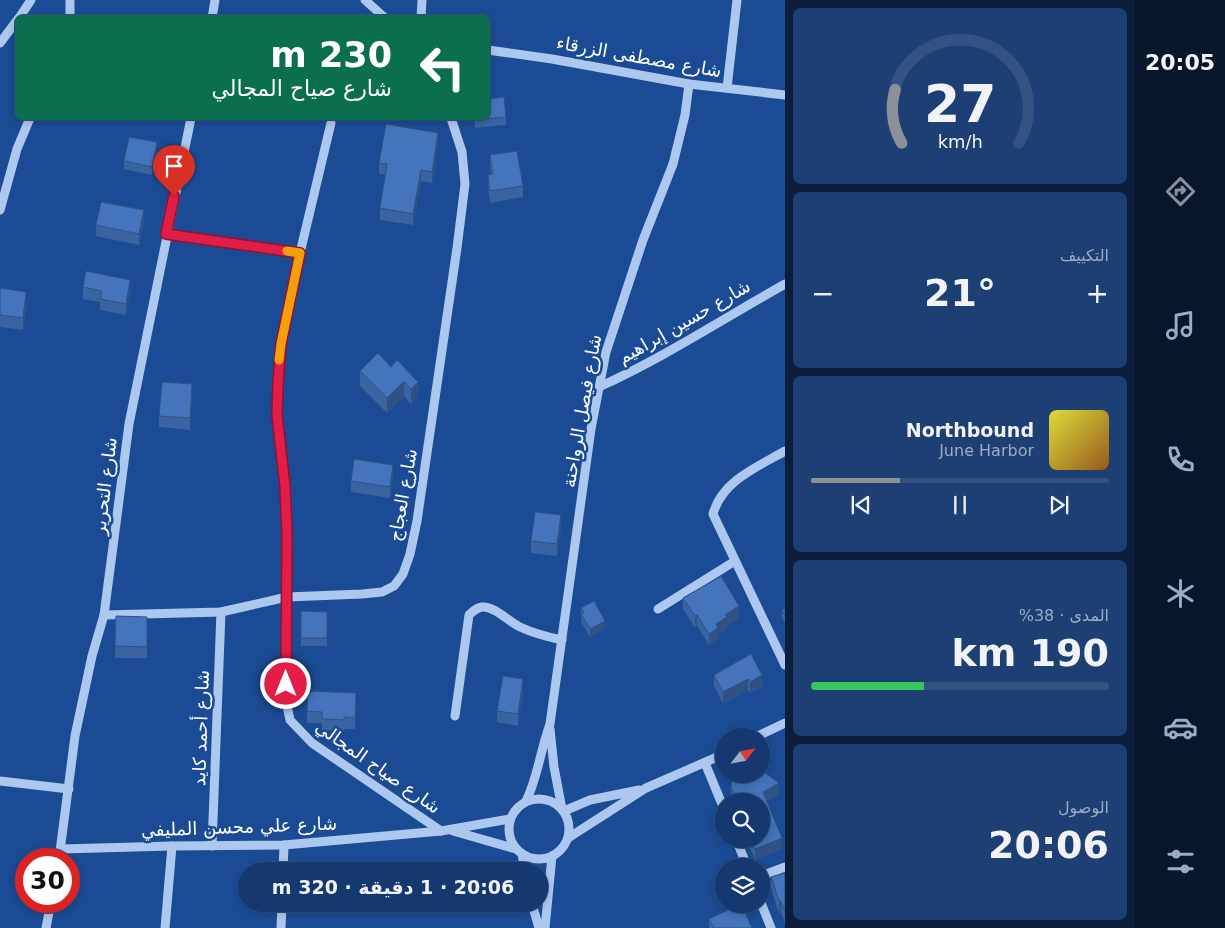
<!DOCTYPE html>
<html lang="ar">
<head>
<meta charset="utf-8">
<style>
  :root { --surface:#14386f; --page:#1d3f74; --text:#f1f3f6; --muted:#9dacc3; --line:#335282; --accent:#8c9099 }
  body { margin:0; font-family:"DejaVu Sans",Cairo,sans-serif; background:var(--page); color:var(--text); direction:rtl; height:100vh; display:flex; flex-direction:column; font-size:19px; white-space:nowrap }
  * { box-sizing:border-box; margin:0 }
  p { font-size:16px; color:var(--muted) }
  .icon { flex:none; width:28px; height:28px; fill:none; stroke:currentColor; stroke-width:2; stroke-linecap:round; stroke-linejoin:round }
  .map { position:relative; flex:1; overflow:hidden; direction:ltr }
  .drawer { display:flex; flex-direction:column; gap:8px; padding:8px; background:#0b1f3d; width:350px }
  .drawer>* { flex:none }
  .hud { position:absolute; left:15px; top:15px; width:475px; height:105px; border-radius:8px; box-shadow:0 2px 8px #0003,0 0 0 1px var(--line); direction:rtl; background:#0b6e4f; color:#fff; overflow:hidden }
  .needle { width:32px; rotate:58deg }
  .tools { position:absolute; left:715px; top:728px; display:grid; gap:10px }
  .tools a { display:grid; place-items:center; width:55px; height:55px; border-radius:50%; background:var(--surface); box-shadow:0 2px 8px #0003,0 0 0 1px var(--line); font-size:25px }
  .speed { position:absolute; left:15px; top:848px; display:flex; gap:10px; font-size:25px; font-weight:700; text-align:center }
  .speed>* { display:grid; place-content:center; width:65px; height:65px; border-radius:50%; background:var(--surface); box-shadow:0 2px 8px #0003,0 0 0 1px var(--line); line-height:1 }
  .speed .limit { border:8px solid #d22; background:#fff; color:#111 }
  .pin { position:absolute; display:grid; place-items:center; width:42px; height:42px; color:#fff; margin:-51px -21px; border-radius:50% 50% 50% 0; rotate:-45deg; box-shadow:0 0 5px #0007 }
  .pin .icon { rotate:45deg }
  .me { position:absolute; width:55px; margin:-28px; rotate:0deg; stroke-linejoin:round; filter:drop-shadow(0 0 4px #0008) }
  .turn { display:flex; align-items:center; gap:18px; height:105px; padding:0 15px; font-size:22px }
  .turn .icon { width:65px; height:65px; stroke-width:2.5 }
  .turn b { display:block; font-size:35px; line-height:42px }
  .big { font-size:38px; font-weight:700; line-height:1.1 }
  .drawer .card { flex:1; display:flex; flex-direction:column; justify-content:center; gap:8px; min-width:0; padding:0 18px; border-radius:8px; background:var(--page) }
  .drawer .dial { align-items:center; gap:0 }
  .dial svg { height:130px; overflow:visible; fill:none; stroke:var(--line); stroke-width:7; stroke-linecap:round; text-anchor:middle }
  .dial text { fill:var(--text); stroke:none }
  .song { display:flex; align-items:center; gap:15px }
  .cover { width:60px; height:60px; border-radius:8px; background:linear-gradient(135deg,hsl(60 70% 55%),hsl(30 70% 35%)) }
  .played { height:5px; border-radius:2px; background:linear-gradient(90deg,var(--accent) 30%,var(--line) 30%) }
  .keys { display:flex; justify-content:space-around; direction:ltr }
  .heat { display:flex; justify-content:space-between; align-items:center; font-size:28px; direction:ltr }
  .charge { height:8px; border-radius:4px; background:linear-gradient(90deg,#34c759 38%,var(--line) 0) }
  .trip { position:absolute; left:238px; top:862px; width:310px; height:50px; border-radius:25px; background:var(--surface); box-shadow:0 2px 8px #0003,0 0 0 1px var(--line); font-weight:700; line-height:50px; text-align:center; direction:rtl }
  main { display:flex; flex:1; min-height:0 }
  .dock { display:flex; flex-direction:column; width:90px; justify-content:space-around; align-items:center; background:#08162c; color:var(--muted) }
  .dock .icon { width:35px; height:35px }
  .dock .selected { color:var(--accent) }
  .dock b { font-size:22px; color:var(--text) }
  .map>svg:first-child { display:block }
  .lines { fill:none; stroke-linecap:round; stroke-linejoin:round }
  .minor { stroke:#adc8ef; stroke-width:9 }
  .wall { fill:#3a64a1 }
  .shaded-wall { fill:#305183 }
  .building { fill:#4474bb; stroke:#305183 }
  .route-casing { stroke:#92132f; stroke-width:12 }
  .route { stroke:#e11d48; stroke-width:9 }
  .slow { stroke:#f59e0b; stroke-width:9 }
  .labels { text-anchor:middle; stroke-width:5; stroke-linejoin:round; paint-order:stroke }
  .street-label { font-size:18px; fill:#fff; stroke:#1b4b94 }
</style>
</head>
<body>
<main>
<nav class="dock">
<b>20:05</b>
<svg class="icon selected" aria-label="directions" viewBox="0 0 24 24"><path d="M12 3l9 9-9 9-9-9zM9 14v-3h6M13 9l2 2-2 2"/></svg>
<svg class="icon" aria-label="music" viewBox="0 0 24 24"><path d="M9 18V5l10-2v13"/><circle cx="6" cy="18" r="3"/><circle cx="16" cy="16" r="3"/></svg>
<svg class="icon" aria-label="phone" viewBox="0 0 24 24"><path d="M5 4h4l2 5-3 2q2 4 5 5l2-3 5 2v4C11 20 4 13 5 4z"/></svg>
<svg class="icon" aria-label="climate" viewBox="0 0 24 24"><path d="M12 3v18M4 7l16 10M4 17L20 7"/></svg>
<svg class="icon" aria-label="car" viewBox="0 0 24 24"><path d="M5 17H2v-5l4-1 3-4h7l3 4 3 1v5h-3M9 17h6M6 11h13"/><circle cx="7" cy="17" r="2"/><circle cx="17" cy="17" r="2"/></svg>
<svg class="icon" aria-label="filters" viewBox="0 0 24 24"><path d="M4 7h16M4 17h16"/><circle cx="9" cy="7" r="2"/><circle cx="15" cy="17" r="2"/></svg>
</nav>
<section class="drawer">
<div class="card dial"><svg viewBox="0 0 100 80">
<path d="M14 69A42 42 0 1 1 86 69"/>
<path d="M14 69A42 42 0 0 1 10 36" stroke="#8c9099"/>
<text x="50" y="56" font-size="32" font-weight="700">27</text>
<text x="50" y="72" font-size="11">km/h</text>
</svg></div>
<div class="card"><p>التكييف</p>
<div class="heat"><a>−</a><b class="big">21°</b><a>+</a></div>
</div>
<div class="card">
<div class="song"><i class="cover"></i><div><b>Northbound</b><p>June Harbor</p></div></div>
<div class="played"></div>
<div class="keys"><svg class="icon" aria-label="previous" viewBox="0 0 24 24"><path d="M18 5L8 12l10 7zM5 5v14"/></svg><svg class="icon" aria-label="pause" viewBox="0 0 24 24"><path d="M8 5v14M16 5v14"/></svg><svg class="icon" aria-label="next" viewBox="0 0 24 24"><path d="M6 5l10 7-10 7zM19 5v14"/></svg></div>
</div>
<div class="card"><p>المدى · 38%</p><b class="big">190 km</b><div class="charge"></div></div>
<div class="card"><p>الوصول</p><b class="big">20:06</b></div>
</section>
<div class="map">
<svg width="785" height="928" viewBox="0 0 785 928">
  <rect width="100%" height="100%" fill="#1b4b94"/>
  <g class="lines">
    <g class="minor">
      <polyline points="70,0 70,18"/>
      <polyline points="365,0 385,18"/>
      <polyline points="19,18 31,0"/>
      <polyline points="212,18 215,0"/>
      <polyline points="421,18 422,0"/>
      <polyline points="0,43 18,19"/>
      <polyline points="488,50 552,59 689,84 785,95"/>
      <polyline points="727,88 737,0"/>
      <polyline points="331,123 300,253 281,344 278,383 277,415 285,486 287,535 286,701 290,720 312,743 441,831"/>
      <polyline points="0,210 17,149 30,118"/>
      <polyline points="166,235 300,253"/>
      <path d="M599 387C663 358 723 319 785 284"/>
      <path d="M785 451C757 467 722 481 713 514L785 665"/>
      <polyline points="658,609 735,561"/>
      <polyline points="104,615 221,612 287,597 362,594 382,592 394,586 403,574 410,554 417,521 457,248 465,184 462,152 451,118"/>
      <path d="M455 716 469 615C473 611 476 608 482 607 495 606 509 622 520 627 533 633 548 637 562 640"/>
      <polyline points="550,729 554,767 562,809"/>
      <polyline points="758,736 785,723"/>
      <polyline points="705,763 724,809"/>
      <polyline points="0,781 69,789"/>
      <circle cx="539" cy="829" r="30"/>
      <path d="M526 801C537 780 541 748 550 724L591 429 606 352 643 240 673 164 685 115 689 84"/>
      <polyline points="564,811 590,800 639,790"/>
      <polyline points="453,831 516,849"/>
      <polyline points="568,838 646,788 724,754"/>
      <polyline points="736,839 747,866"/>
      <polyline points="212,846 221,612"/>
      <polyline points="61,849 172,846 284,845 441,831 510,819"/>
      <polyline points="522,854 525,871"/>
      <polyline points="59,859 75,736 92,656 104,615 129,424 191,118"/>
      <polyline points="283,871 284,845"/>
      <polyline points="761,876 785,867"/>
      <polyline points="761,903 771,928"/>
      <polyline points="532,904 539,928"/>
      <polyline points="46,928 51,901"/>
      <polyline points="165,928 172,846"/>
      <polyline points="281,928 282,904"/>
      <polyline points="545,928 552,856"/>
    </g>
  </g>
  <g class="wall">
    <polygon points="506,117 506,125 475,128 474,118"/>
    <polygon points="75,118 83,118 83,120"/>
    <polygon points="438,144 432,183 421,181 413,225 380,220 380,208 385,175 379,174 379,163"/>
    <polygon points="157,150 152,175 124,169 124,161"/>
    <polygon points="490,155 523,186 523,197 490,203 488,186 488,175 491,174 490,167"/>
    <polygon points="144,222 139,245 96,236 96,225"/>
    <polygon points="83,287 130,292 126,315 100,310 100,302 83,299"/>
    <polygon points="0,288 26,303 23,330 0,327"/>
    <polygon points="397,360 418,397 411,404 404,396 387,413 360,386 360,371 391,367"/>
    <polygon points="192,395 190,430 159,427 159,416"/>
    <polygon points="393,476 390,498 351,492 351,481"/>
    <polygon points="561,526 557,556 531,553 531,541"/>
    <polygon points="683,598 739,618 727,625 727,629 718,634 718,639 709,645 697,626 695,628 683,609"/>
    <polygon points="581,608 605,629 590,637 581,622"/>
    <polygon points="785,608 785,623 782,618 782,610"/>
    <polygon points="301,611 327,612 327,646 301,646"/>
    <polygon points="116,616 147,617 147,658 115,658"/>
    <polygon points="751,654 762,687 750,693 748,690 723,704 714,686 714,675"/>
    <polygon points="523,690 518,726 497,722 497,711"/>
    <polygon points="356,705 355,729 344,729 344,731 322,730 322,723 307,723 307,711"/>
    <polygon points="731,787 779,795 767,801 782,849 755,860 746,839 761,839 761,801 732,801 731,798"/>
    <polygon points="785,873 785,924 781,912 779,913 771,888 771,877"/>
    <polygon points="709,919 752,928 709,928"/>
  </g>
  <g class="shaded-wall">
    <polygon points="438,133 438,144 432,183 432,172"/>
    <polygon points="157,142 157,150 152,175 152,167"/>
    <polygon points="421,170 421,181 413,225 413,214"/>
    <polygon points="144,210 144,222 139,245 139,234"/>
    <polygon points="130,280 130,292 126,315 126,304"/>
    <polygon points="26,292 26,303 23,330 23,318"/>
    <polygon points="404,381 404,396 387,413 387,398"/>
    <polygon points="418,382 418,397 411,404 411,389"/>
    <polygon points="192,384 192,395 190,430 190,418"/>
    <polygon points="393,465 393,476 390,498 390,487"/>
    <polygon points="561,515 561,526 557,556 557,544"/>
    <polygon points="739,606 739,618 727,625 727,629 718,634 718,639 709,645 709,634 716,624 725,615"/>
    <polygon points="697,615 697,626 695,628 695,616"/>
    <polygon points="605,621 605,629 590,637 590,629"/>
    <polygon points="762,675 762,687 750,693 750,682"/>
    <polygon points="523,679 523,690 518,726 518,714"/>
    <polygon points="748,679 748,690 723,704 723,692"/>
    <polygon points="779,783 779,795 763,803 763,792"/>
    <polygon points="782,838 782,849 755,860 755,849"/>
    <polygon points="779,901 781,901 781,912 779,913"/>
  </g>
  <g class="building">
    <polygon points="504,97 506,117 475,120 474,118 488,118 488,99"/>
    <polygon points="386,124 438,133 432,172 421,170 413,214 380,208 387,164 379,163"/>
    <polygon points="129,137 157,142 152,167 124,161"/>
    <polygon points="517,151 523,186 490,191 488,175 493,174 490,155"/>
    <polygon points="101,202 144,210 139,234 96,225"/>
    <polygon points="86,271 130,280 126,304 100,299 102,291 83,287"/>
    <polygon points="0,288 26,292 23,318 0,315"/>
    <polygon points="378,353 391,367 397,360 418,382 411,389 404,381 387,398 360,371"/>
    <polygon points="162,382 192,384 190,418 159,416"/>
    <polygon points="354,459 393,465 390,487 351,481"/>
    <polygon points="535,512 561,515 557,544 531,541"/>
    <polygon points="721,576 739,606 725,615 727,617 716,624 718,628 709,634 697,615 695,616 683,598"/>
    <polygon points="594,601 605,621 590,629 581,614 584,613 581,608"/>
    <polygon points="785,608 785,616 782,610"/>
    <polygon points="301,611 327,612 327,638 301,638"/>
    <polygon points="116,616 147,617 147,647 115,646"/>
    <polygon points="751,654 762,675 750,682 748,679 723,692 714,675"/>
    <polygon points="503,676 523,679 518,714 497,711"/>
    <polygon points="308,691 356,693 355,718 344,717 344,720 322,719 322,712 307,711"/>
    <polygon points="761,770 779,783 763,792 782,838 755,849 750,839 761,839 761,801 738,801 731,787 732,777 735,774 761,774"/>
    <polygon points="785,873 785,912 781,901 779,901 771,877"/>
    <polygon points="741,904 752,928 714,928 709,919"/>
  </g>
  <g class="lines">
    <g class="route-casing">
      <polyline id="route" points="174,196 166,234 300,253 281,344 278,383 277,415 285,486 287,535 286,684"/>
    </g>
    <use href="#route" class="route"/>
    <polyline class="slow" points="279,360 281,344 300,253 287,251"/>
  </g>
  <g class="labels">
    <g class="street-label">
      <text transform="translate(639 57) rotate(10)" y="6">شارع مصطفى الزرقاء</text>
      <text transform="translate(684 322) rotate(-30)" y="6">شارع حسين إبراهيم</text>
      <text transform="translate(582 411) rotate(-80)" y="6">شارع فيصل الرواحنة</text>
      <text transform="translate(105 486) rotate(-83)" y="6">شارع التحرير</text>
      <text transform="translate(403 495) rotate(-80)" y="6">شارع العجاج</text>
      <text transform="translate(201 728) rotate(-88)" y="6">شارع أحمد كايد</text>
      <text transform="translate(378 767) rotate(35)" y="6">شارع صياح المجالي</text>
      <text transform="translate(239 827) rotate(-2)" y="6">شارع علي محسن المليفي</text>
    </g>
  </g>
</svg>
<div class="tools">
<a><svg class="needle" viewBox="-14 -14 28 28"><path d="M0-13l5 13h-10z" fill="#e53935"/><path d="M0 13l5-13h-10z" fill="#9dacc3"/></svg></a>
<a><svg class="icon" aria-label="search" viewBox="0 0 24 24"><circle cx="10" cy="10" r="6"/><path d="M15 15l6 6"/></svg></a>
<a><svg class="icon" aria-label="layers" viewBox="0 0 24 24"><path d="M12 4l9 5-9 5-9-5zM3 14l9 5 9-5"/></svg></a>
</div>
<div class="speed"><div class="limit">30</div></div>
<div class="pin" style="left:174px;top:196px;background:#d93025"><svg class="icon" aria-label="arrive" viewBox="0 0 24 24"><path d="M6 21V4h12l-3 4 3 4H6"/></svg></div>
<svg class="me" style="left:286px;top:684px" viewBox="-20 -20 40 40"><circle r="17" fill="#e11d48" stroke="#fff" stroke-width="3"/><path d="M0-11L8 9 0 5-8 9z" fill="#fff"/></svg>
<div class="trip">20:06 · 1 دقيقة · 320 m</div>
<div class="hud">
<div class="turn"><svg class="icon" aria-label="left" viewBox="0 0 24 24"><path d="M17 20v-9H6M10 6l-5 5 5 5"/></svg><div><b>230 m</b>شارع صياح المجالي</div></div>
</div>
</div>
</main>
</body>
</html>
